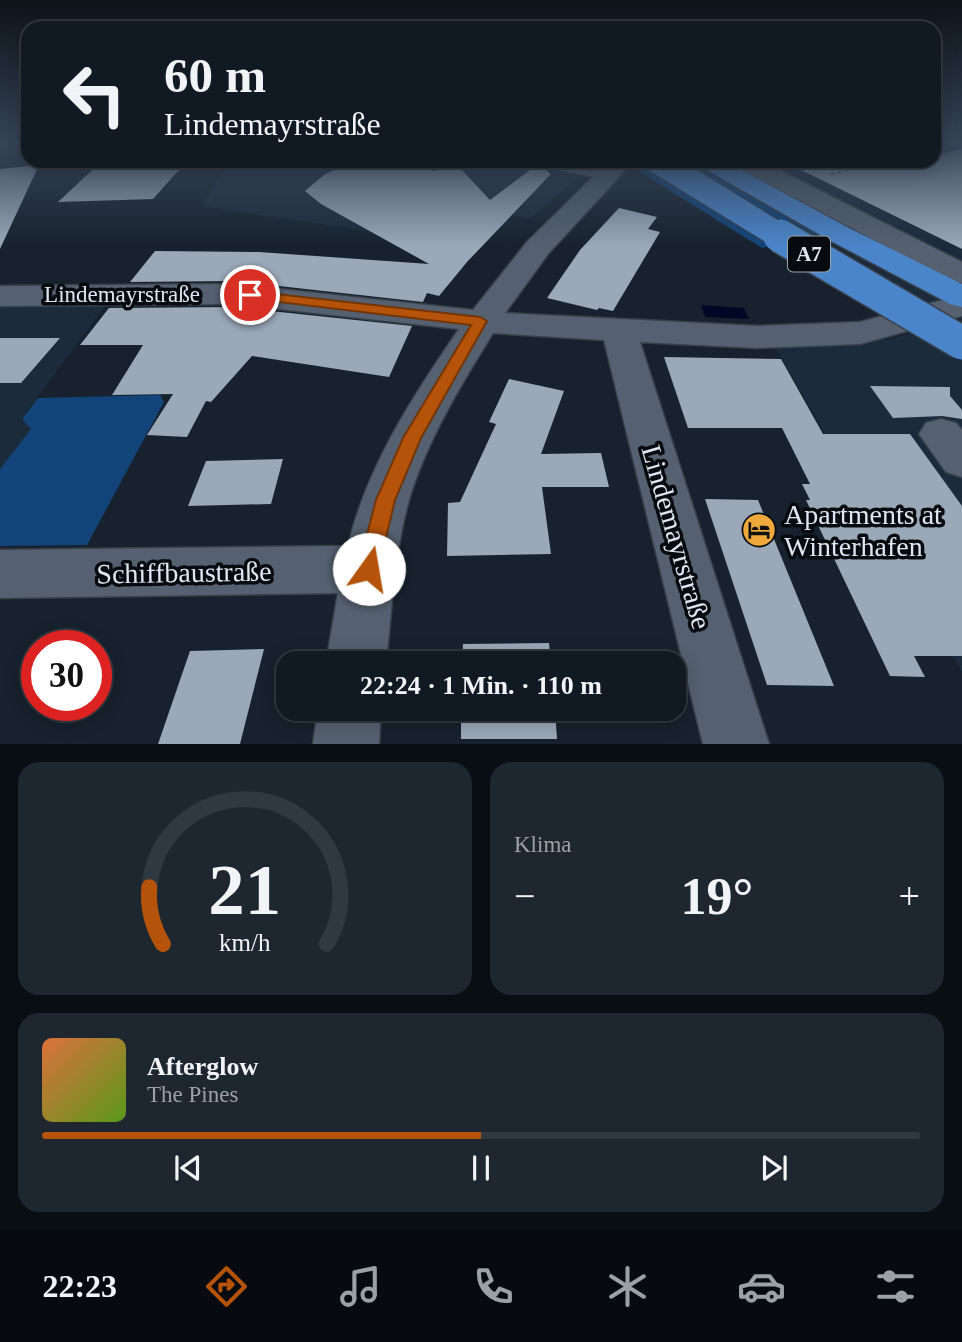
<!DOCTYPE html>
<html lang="de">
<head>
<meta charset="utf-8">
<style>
  :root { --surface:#111a22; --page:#1e272f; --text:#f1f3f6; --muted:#9ca1a5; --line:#303840; --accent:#b45309 }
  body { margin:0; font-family:Georgia,serif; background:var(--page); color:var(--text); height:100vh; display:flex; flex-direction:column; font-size:26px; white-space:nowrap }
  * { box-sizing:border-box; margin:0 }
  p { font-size:23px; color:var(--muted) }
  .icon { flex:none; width:38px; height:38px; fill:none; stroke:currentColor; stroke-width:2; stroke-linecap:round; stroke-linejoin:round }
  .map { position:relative; height:744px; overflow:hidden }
  .side { display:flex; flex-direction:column; gap:18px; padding:18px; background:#090e13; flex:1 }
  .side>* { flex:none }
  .banner { position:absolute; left:21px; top:21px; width:920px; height:147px; border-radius:21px; box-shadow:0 4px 18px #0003,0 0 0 2px var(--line); background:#111a22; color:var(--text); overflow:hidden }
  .speed { position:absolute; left:21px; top:630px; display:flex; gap:14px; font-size:35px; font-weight:700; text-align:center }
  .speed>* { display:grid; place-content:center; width:91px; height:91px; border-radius:50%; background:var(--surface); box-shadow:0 4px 18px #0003,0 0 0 2px var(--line); line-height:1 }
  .speed .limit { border:10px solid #d22; background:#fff; color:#111 }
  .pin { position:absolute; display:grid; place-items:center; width:60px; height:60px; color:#fff; margin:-30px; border:4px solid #fff; border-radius:50%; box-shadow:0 2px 7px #0007 }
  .me { position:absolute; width:77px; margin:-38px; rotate:13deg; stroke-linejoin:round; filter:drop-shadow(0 0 5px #0008) }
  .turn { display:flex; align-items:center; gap:24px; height:147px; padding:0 28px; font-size:32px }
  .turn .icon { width:91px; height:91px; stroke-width:2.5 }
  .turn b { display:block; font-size:49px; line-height:60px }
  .big { font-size:52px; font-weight:700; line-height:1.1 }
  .side .widget { flex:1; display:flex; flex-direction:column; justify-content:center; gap:10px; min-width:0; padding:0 24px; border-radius:21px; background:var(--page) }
  .side .dial { align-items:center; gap:0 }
  .dial svg { height:182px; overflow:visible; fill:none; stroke:var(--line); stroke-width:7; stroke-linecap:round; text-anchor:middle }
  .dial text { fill:var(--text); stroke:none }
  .song { display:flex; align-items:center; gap:21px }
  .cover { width:84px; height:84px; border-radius:10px; background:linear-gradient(135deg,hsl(20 70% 55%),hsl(90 70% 35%)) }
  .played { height:7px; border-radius:4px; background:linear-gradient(90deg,var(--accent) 50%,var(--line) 50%) }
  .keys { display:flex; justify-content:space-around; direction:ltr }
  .heat { display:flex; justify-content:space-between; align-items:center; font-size:38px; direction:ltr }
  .side .tiles { flex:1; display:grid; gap:18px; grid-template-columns:1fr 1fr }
  .widget:last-child { grid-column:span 2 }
  .trip { position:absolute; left:276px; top:651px; width:410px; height:70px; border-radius:21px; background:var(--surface); box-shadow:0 4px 18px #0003,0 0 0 2px var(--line); font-weight:700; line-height:70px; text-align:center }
  .dock { display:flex; height:112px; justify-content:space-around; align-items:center; background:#070a0e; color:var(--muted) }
  .dock .icon { width:49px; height:49px }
  .dock .active { color:var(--accent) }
  .dock b { font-size:32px; color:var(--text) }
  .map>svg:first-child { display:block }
  .built { fill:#1c2b3c }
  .green { fill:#12447a }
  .water { fill:#000825 }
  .building { fill:#9aa8b8 }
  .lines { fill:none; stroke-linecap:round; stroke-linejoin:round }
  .minor-casing { stroke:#38404a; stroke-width:3 }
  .highway-casing { stroke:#38404a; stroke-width:3 }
  .path { stroke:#626c76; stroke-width:2.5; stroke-dasharray:3.5 3.5; stroke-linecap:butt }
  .minor { fill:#556170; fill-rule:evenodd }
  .highway { fill:#4a85ca; fill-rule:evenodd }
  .highway-bridge-far1-casing { stroke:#38404a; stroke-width:27; stroke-linecap:butt }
  .highway-bridge-casing { stroke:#38404a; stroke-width:36; stroke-linecap:butt }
  .highway-bridge-far1 { stroke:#4a85ca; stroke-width:25 }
  .highway-bridge { stroke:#4a85ca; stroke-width:33 }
  .route { fill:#b45309; stroke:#753606; stroke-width:2 }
  .labels { text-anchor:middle; stroke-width:7; stroke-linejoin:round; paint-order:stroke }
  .shield { fill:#070b10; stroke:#9ea4ac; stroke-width:2 }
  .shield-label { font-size:21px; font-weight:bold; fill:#dfe6ef }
  .street-label { font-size:23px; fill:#dfe6ef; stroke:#070b10 }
  .near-poi-label { font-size:28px; fill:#dfe6ef; stroke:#070b10; text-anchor:start }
  .near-street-label { font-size:28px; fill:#dfe6ef; stroke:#070b10 }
</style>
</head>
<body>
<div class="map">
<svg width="962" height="744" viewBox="0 0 962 744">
  <rect width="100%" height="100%" fill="#17222e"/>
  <g class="built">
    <polygon points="935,143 962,143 962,296 895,317 776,244 854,225 735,161 934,161"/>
    <polygon points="231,161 607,161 583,173 530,219 488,210 380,233 201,206"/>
    <polygon points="107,303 22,418 31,429 0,469 0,304"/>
    <polygon points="962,318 962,672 774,345 887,340"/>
  </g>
  <g class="green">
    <polygon points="643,161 735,161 856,224 762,248 640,172 644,167"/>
    <polygon points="160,395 164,402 87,545 0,546 0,469 31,429 22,419 38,398"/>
  </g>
  <polygon class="water" points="701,305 744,308 749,319 705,317"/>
  <g class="building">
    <polygon points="962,149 962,249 783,161 934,161 934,155"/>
    <polygon points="102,161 187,161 153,199 58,202"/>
    <polygon points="395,161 418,164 433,171 458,166 490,200 538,164 551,174 467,262 439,296 427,293 423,302 233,281 130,282 155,251 259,252 429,264 321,204 305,191 325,174 342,167 361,162"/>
    <polygon points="39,165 0,249 0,169"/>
    <polygon points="619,208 657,217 648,229 660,232 613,311 599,308 597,310 547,298 580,250"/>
    <polygon points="233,307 412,326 389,377 252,356 211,402 206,401 187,437 147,435 173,394 112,395 143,345 80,345 109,308"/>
    <polygon points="0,338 60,338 21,383 0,383"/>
    <polygon points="664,357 781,359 823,434 910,434 962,506 962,656 914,656 925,677 890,676 806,500 810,500 802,484 810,484 782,428 688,428"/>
    <polygon points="509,379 564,391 541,454 601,453 609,487 542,487 551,554 447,556 448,503 460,502 496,424 489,422"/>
    <polygon points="870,386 950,387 950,396 962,410 962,419 942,416 893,418"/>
    <polygon points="283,459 271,504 188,506 206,461"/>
    <polygon points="705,499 758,500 834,686 767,685"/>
    <polygon points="549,643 551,663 462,663 463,644"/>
    <polygon points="264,649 240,744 158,744 190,651"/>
    <polygon points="461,709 555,709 557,739 461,739"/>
  </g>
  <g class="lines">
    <g class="minor-casing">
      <g id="minor">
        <path d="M539 161H586L605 165 604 161H628L629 166 548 254 505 313 758 326 860 322 962 295V316L860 344 758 348 640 342 769 744H703L604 340 493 333C461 385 427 440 409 500 394 553 392 609 386 663H326L338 593 0 598V550L348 546C367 466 413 396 459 329L233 304 0 306V286L233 284 473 310 527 242 593 177 543 166Z"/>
        <polygon points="731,161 761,161 962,262 962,283 951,281 735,166"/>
        <polygon points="941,419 956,423 962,430 962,477 946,472 919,434 926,423"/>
        <polygon points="318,709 381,709 379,744 313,744"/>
      </g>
    </g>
    <g class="highway-casing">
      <polygon id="highway" points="696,161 725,161 849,228 962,284 962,307 950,304 829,240 700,166"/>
    </g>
    <polyline class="path" points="831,174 891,161"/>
    <use href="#minor" class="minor"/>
    <use href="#highway" class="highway"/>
    <g class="highway-bridge-far1-casing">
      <polyline id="highway-bridge-far1" points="658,161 783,238"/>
    </g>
    <g class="highway-bridge-casing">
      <polyline id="highway-bridge" points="780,236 962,343"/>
    </g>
    <use href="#highway-bridge-far1" class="highway-bridge-far1"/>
    <use href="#highway-bridge" class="highway-bridge"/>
  </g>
  <linearGradient id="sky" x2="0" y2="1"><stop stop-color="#0d1319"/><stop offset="0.58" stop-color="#364457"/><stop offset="1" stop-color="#364457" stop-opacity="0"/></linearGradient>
  <rect width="962" height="247" fill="url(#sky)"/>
  <polygon class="route" points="250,291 480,317 487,321 421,438 395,500 377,575 369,578 361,575 358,569 376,500 403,438 471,325 245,298 243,295"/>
  <defs>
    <g id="hotel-disc" transform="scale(1.75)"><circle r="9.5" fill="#eea83c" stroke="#070b10"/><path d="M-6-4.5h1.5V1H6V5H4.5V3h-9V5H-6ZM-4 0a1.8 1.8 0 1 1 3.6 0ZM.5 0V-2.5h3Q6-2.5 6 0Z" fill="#111"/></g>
  </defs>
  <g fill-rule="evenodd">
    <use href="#hotel-disc" x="759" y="530"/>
  </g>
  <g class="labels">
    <rect class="shield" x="788" y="236.5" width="42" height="35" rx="5"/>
    <g class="shield-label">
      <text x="809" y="261">A7</text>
    </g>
    <g class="street-label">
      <text x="122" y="302">Lindemayrstraße</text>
    </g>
    <g class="near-poi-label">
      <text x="784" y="524">Apartments at<tspan x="784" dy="32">Winterhafen</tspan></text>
    </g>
    <g class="near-street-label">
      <text transform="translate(677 537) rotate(74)" y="10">Lindemayrstraße</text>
      <text transform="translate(184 572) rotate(-1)" y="10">Schiffbaustraße</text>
    </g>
  </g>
</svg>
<div class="speed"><div class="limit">30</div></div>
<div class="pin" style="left:250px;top:295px;background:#d93025"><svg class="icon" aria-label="arrive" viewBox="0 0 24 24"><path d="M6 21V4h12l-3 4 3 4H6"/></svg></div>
<svg class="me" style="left:369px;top:569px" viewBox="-20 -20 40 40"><circle r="19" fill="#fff"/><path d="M0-13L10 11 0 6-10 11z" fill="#b45309"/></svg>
<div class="trip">22:24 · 1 Min. · 110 m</div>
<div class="banner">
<div class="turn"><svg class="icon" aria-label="left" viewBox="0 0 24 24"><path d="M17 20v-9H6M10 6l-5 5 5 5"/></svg><div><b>60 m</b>Lindemayrstraße</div></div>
</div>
</div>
<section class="side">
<div class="tiles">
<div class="widget dial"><svg viewBox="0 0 100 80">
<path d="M14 69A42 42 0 1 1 86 69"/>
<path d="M14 69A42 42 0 0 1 8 44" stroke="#b45309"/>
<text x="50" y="56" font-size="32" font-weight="700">21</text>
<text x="50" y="72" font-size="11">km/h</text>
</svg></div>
<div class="widget"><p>Klima</p>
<div class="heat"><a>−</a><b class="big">19°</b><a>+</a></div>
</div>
<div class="widget">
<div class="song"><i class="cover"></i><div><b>Afterglow</b><p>The Pines</p></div></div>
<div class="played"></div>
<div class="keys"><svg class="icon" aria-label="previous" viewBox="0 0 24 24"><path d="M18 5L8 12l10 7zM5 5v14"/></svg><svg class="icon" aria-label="pause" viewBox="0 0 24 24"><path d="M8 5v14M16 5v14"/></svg><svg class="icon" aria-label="next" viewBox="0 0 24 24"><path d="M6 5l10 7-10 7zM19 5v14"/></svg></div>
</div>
</div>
</section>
<nav class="dock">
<b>22:23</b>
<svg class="icon active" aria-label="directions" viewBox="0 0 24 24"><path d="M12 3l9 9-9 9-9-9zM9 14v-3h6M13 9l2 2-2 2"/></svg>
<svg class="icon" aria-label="music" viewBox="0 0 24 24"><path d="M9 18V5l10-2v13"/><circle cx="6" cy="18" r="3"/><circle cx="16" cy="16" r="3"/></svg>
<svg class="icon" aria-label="phone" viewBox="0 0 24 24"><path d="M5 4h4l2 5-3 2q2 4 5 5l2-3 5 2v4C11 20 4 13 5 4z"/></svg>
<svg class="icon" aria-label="climate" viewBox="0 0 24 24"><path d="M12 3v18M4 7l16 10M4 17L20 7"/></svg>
<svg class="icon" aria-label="car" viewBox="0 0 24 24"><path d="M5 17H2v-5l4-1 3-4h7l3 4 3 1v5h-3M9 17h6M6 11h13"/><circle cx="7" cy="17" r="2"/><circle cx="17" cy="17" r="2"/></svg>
<svg class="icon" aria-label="filters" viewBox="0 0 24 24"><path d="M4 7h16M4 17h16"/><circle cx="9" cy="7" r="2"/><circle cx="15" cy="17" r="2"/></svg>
</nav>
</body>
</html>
